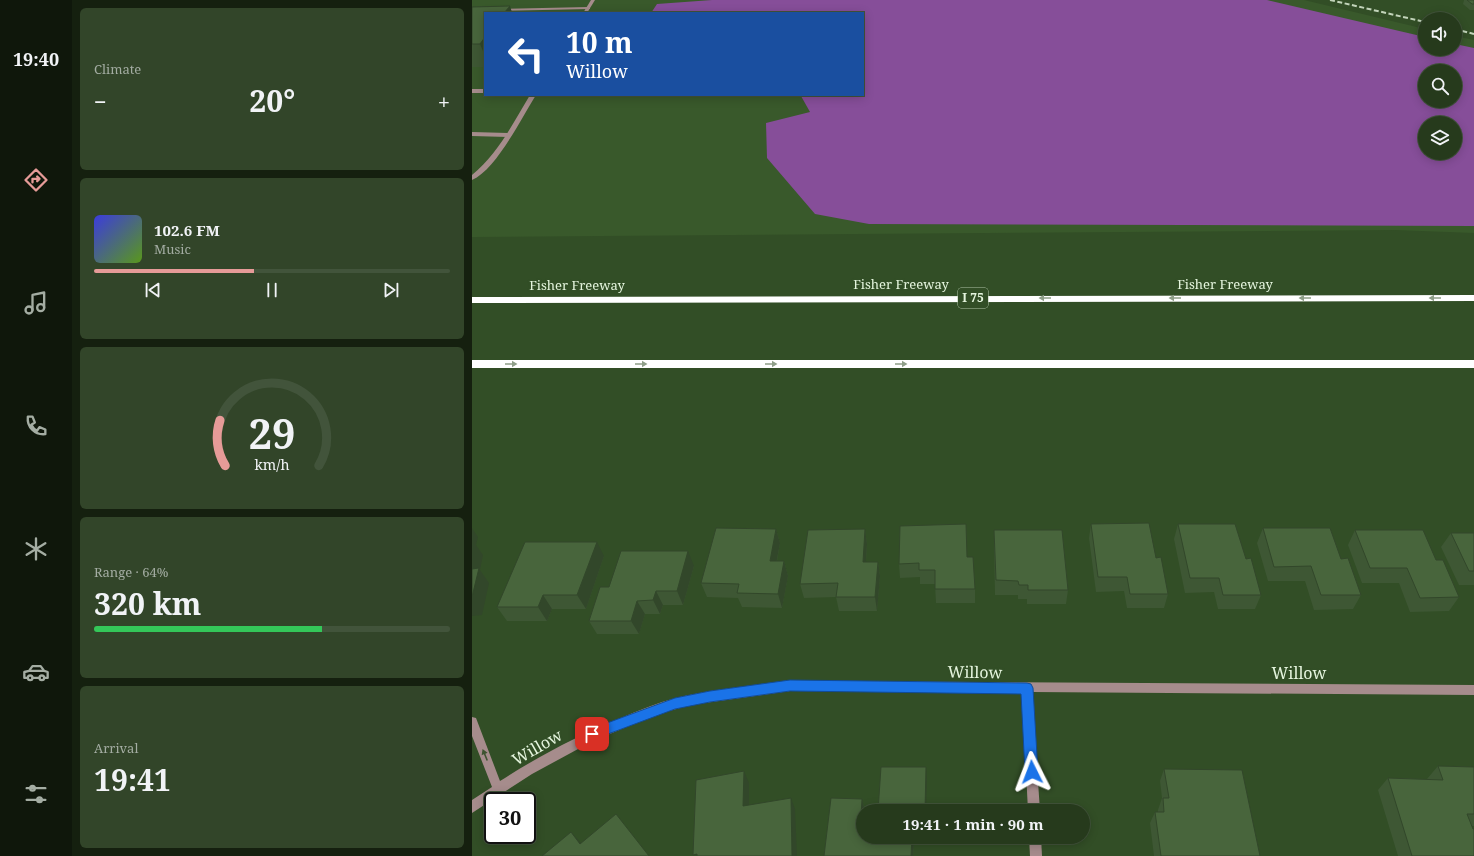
<!DOCTYPE html>
<html lang="en">
<head>
<meta charset="utf-8">
<style>
  :root { --surface:#263a1c; --page:#324529; --text:#f1f3f6; --muted:#a4ada3; --line:#42543b; --accent:#e69b98 }
  body { margin:0; font-family:"Noto Serif",serif; background:var(--page); color:var(--text); height:100vh; display:flex; flex-direction:column; font-size:15px; white-space:nowrap }
  * { box-sizing:border-box; margin:0 }
  p { font-size:13px; color:var(--muted) }
  .icon { flex:none; width:22px; height:22px; fill:none; stroke:currentColor; stroke-width:2; stroke-linecap:round; stroke-linejoin:round }
  .map { position:relative; flex:1; overflow:hidden }
  .panel { display:flex; flex-direction:column; gap:8px; padding:8px; background:#15200f; width:400px }
  .panel>* { flex:none }
  .guide { position:absolute; left:12px; top:12px; width:380px; height:84px; border-radius:0px; box-shadow:0 2px 10px #0003,0 0 0 1px var(--line); background:#1a4fa0; color:#fff; overflow:hidden }
  .fabs { position:absolute; left:946px; top:12px; display:grid; gap:8px }
  .fabs a { display:grid; place-items:center; width:44px; height:44px; border-radius:50%; background:var(--surface); box-shadow:0 2px 10px #0003,0 0 0 1px var(--line); font-size:20px }
  .speed { position:absolute; left:12px; top:792px; display:flex; gap:8px; font-size:20px; font-weight:700; text-align:center }
  .speed>* { display:grid; place-content:center; width:52px; height:52px; border-radius:50%; background:var(--surface); box-shadow:0 2px 10px #0003,0 0 0 1px var(--line); line-height:1 }
  .speed .limit { border:2px solid #111; border-radius:6px; background:#fff; color:#111 }
  .pin { position:absolute; display:grid; place-items:center; width:34px; height:34px; color:#fff; margin:-17px; border-radius:8px; box-shadow:0 2px 6px #0006 }
  .me { position:absolute; width:44px; margin:-22px; rotate:357deg; stroke-linejoin:round; filter:drop-shadow(0 0 3px #0008) }
  .turn { display:flex; align-items:center; gap:14px; height:84px; padding:0 16px; font-size:18px }
  .turn .icon { width:52px; height:52px; stroke-width:2.5 }
  .turn b { display:block; font-size:28px; line-height:34px }
  .big { font-size:30px; font-weight:700; line-height:1.1 }
  .panel .widget { flex:1; display:flex; flex-direction:column; justify-content:center; gap:6px; min-width:0; padding:0 14px; border-radius:6px; background:var(--page) }
  .panel .dial { align-items:center; gap:0 }
  .dial svg { height:104px; overflow:visible; fill:none; stroke:var(--line); stroke-width:7; stroke-linecap:round; text-anchor:middle }
  .dial text { fill:var(--text); stroke:none }
  .song { display:flex; align-items:center; gap:12px }
  .cover { width:48px; height:48px; border-radius:6px; background:linear-gradient(135deg,hsl(240 70% 55%),hsl(90 70% 35%)) }
  .played { height:4px; border-radius:2px; background:linear-gradient(90deg,var(--accent) 45%,var(--line) 45%) }
  .keys { display:flex; justify-content:space-around; direction:ltr }
  .heat { display:flex; justify-content:space-between; align-items:center; font-size:22px; direction:ltr }
  .charge { height:6px; border-radius:3px; background:linear-gradient(90deg,#34c759 64%,var(--line) 0) }
  .trip { position:absolute; left:384px; top:804px; width:234px; height:40px; border-radius:20px; background:var(--surface); box-shadow:0 2px 10px #0003,0 0 0 1px var(--line); font-weight:700; line-height:40px; text-align:center }
  main { display:flex; flex:1; min-height:0 }
  .tab-bar { display:flex; flex-direction:column; width:72px; justify-content:space-around; align-items:center; background:#0f170b; color:var(--muted) }
  .tab-bar .icon { width:28px; height:28px }
  .tab-bar .current { color:var(--accent) }
  .tab-bar b { font-size:18px; color:var(--text) }
  .map>svg:first-child { display:block }
  .built { fill:#39592b; fill-rule:evenodd }
  .green { fill:#864e99; fill-rule:evenodd }
  .lines { fill:none; stroke-linecap:round; stroke-linejoin:round }
  .lane { fill:#a68c8c; fill-rule:evenodd }
  .street { fill:#a68c8c; fill-rule:evenodd }
  .highway { fill:#fff; fill-rule:evenodd }
  .rail { stroke:#c2d4ba; stroke-width:2; stroke-dasharray:5 2.5; stroke-linecap:butt }
  .wall { fill:#3e5734 }
  .shaded-wall { fill:#32472a }
  .building { fill:#48653c; stroke:#32472a }
  .oneway { fill:#8e9e88 }
  .oneway2 { fill:#3e5430 }
  .route { fill:#1a73e8; stroke:#114b97 }
  .labels { text-anchor:middle; stroke-width:4; stroke-linejoin:round; paint-order:stroke }
  .shield { fill:#324e26; stroke:#afc3a7; stroke-width:1 }
  .shield-label { font-size:12px; font-weight:bold; fill:#e5f5de }
  .street-label { font-size:13px; fill:#e5f5de; stroke:#324e26 }
  .near-street-label { font-size:16px; fill:#e5f5de; stroke:#324e26 }
</style>
</head>
<body>
<main>
<nav class="tab-bar">
<b>19:40</b>
<svg class="icon current" aria-label="directions" viewBox="0 0 24 24"><path d="M12 3l9 9-9 9-9-9zM9 14v-3h6M13 9l2 2-2 2"/></svg>
<svg class="icon" aria-label="music" viewBox="0 0 24 24"><path d="M9 18V5l10-2v13"/><circle cx="6" cy="18" r="3"/><circle cx="16" cy="16" r="3"/></svg>
<svg class="icon" aria-label="phone" viewBox="0 0 24 24"><path d="M5 4h4l2 5-3 2q2 4 5 5l2-3 5 2v4C11 20 4 13 5 4z"/></svg>
<svg class="icon" aria-label="climate" viewBox="0 0 24 24"><path d="M12 3v18M4 7l16 10M4 17L20 7"/></svg>
<svg class="icon" aria-label="car" viewBox="0 0 24 24"><path d="M5 17H2v-5l4-1 3-4h7l3 4 3 1v5h-3M9 17h6M6 11h13"/><circle cx="7" cy="17" r="2"/><circle cx="17" cy="17" r="2"/></svg>
<svg class="icon" aria-label="filters" viewBox="0 0 24 24"><path d="M4 7h16M4 17h16"/><circle cx="9" cy="7" r="2"/><circle cx="15" cy="17" r="2"/></svg>
</nav>
<section class="panel">
<div class="widget"><p>Climate</p>
<div class="heat"><a>−</a><b class="big">20°</b><a>+</a></div>
</div>
<div class="widget">
<div class="song"><i class="cover"></i><div><b>102.6 FM</b><p>Music</p></div></div>
<div class="played"></div>
<div class="keys"><svg class="icon" aria-label="previous" viewBox="0 0 24 24"><path d="M18 5L8 12l10 7zM5 5v14"/></svg><svg class="icon" aria-label="pause" viewBox="0 0 24 24"><path d="M8 5v14M16 5v14"/></svg><svg class="icon" aria-label="next" viewBox="0 0 24 24"><path d="M6 5l10 7-10 7zM19 5v14"/></svg></div>
</div>
<div class="widget dial"><svg viewBox="0 0 100 80">
<path d="M14 69A42 42 0 1 1 86 69"/>
<path d="M14 69A42 42 0 0 1 10 34" stroke="#e69b98"/>
<text x="50" y="56" font-size="32" font-weight="700">29</text>
<text x="50" y="72" font-size="11">km/h</text>
</svg></div>
<div class="widget"><p>Range · 64%</p><b class="big">320 km</b><div class="charge"></div></div>
<div class="widget"><p>Arrival</p><b class="big">19:41</b></div>
</section>
<div class="map">
<svg width="1002" height="856" viewBox="0 0 1002 856">
  <rect width="100%" height="100%" fill="#324e26"/>
  <path class="built" d="M0 0H832L953 29V49H983V36L1002 40V233L923 230 0 237ZM13 13H391V95H13ZM953 71H983V101H953ZM953 123H983V153H953Z"/>
  <path class="green" d="M240 0H795L953 37V49H983V44L1002 48V226L397 224 343 214 295 158 294 123 338 112 329 96 317 95H391V13H179L185 4ZM953 71H983V101H953ZM953 123H983V153H953Z"/>
  <g class="lines">
    <g class="lane">
      <polygon points="116,7 118,7 118,9 29,11 27,10 29,9"/>
      <rect x="0" y="89" width="13" height="4"/>
      <polygon points="0,132 36,133 39,135 36,137 0,136"/>
    </g>
    <g class="street">
      <polygon points="119,0 123,0 115,13 111,13"/>
      <path d="M58 95H64C50 117 24 170 0 180V175C26 154 41 123 58 95Z"/>
      <path d="M318 681 1002 685V695L560 692 568 811H556L550 692 318 691 218 705 180 716 119 742 60 774 0 813V800L20 787 0 736V717L4 718 28 781C67 756 107 735 149 718 167 710 185 703 204 698 241 689 280 686 318 681Z"/>
      <polygon points="557,837 569,837 570,856 558,856"/>
    </g>
    <g class="highway">
      <polygon points="1002,295 1002,301 0,303 0,297"/>
      <rect x="0" y="360" width="1002" height="8"/>
    </g>
    <g class="rail">
      <polyline points="858,0 953,22"/>
      <polyline points="983,29 1002,34"/>
    </g>
  </g>
  <g class="wall">
    <polygon points="992,0 1002,0 1002,10 998,10 991,4"/>
    <polygon points="38,6 40,13 13,13 13,67 0,67 0,7"/>
    <polygon points="619,524 684,558 696,594 692,608 655,608 652,591 624,592 617,538"/>
    <polygon points="706,524 774,559 789,595 783,609 746,609 742,592 713,593 702,539"/>
    <polygon points="791,528 869,559 889,595 881,609 842,610 833,581 796,581 785,543"/>
    <polygon points="304,529 308,543 305,561 312,561 316,576 310,608 270,607 266,598 235,597 229,583"/>
    <polygon points="393,529 395,544 394,562 406,562 408,576 405,611 367,611 364,597 332,598 328,584"/>
    <polygon points="522,530 596,590 594,604 555,604 555,599 546,599 546,595 523,595 522,545"/>
    <polygon points="883,530 964,560 987,597 977,611 938,612 927,583 890,583 876,545"/>
    <polygon points="979,533 1002,533 1002,585 987,585 969,547"/>
    <polygon points="132,556 114,609 80,609 75,621 35,621 25,607"/>
    <polygon points="495,557 503,589 503,603 464,603 463,584 448,584 448,577 428,578 427,564"/>
    <polygon points="222,566 211,605 191,605 188,614 173,614 167,634 125,634 117,621 137,587"/>
    <polygon points="966,766 1002,767 1002,826 1000,826 1002,856 926,856 906,790 916,778 955,779"/>
    <polygon points="692,769 788,856 682,856 678,823 683,812 686,812 686,810 690,798 688,781"/>
    <polygon points="390,799 393,811 391,811 391,837 453,837 453,843 442,843 441,856 352,856"/>
  </g>
  <g class="shaded-wall">
    <polygon points="38,6 40,13 32,13"/>
    <polygon points="13,37 13,56 8,44"/>
    <polygon points="0,528 6,537 4,545 11,555 8,570 17,583 10,615 0,616"/>
    <polygon points="304,529 308,543 302,575 298,561"/>
    <polygon points="393,529 395,544 393,576 391,562"/>
    <polygon points="125,542 132,556 114,609 105,595"/>
    <polygon points="216,551 222,566 211,605 205,591"/>
    <polygon points="312,561 316,576 310,608 306,594"/>
    <polygon points="406,562 408,576 405,611 403,597"/>
    <polygon points="184,591 191,605 188,614 181,600"/>
    <polygon points="71,595 80,609 75,621 66,607"/>
    <polygon points="165,601 173,614 167,634 159,621"/>
    <polygon points="454,767 455,779 454,811 453,811"/>
    <polygon points="272,771 277,783 277,818 271,806"/>
    <polygon points="319,798 323,809 325,856 320,856"/>
    <polygon points="390,799 393,811 391,811 391,825 389,816"/>
    <polygon points="99,832 109,843 118,855 108,844"/>
    <polygon points="440,837 441,837 442,843 441,856 439,856"/>
  </g>
  <g class="building">
    <polygon points="995,0 1002,0 1002,4 1000,4"/>
    <polygon points="38,6 32,13 13,13 13,37 8,44 0,44 0,7"/>
    <polygon points="677,523 684,558 689,557 696,594 658,594 655,577 626,577 619,524"/>
    <polygon points="494,524 495,557 501,557 503,589 463,589 463,570 447,570 447,563 427,564 428,526"/>
    <polygon points="706,524 763,524 774,559 779,558 789,595 751,595 747,578 718,578"/>
    <polygon points="244,528 304,529 298,561 312,561 306,594 265,593 267,584 229,583"/>
    <polygon points="791,528 858,528 869,559 876,558 889,595 849,595 839,566 802,567"/>
    <polygon points="393,529 391,562 406,562 403,597 364,597 366,583 328,584 336,530"/>
    <polygon points="522,530 590,530 596,590 556,590 556,585 547,585 546,581 524,580"/>
    <polygon points="883,530 951,530 964,560 971,560 987,597 948,598 935,568 898,568"/>
    <polygon points="979,533 1002,533 1002,571 997,571"/>
    <polygon points="53,542 125,542 105,595 71,595 66,607 25,607"/>
    <polygon points="149,551 216,551 205,591 184,591 181,600 165,601 159,621 117,621 128,587 137,587"/>
    <polygon points="7,568 0,597 0,569"/>
    <polygon points="966,766 1002,767 1002,814 995,814 1001,829 1002,829 1002,856 940,856 916,778 971,780"/>
    <polygon points="409,767 454,767 453,811 406,811"/>
    <polygon points="692,769 770,770 788,856 689,856 683,812 692,812 691,798 697,798"/>
    <polygon points="272,771 271,806 319,798 320,856 225,856 225,854 221,855 224,780"/>
    <polygon points="359,798 390,799 389,816 391,816 391,837 440,837 439,856 352,856"/>
    <polygon points="144,814 177,856 70,856 99,832 108,844"/>
  </g>
  <defs><path id="oneway-solid" d="M-6-.8H1V-3.2L6.5 0L1 3.2V.8H-6Z"/></defs>
  <g class="oneway">
    <use href="#oneway-solid" transform="translate(573 298) rotate(180)"/>
    <use href="#oneway-solid" transform="translate(703 298) rotate(180)"/>
    <use href="#oneway-solid" transform="translate(833 298) rotate(180)"/>
    <use href="#oneway-solid" transform="translate(963 298) rotate(180)"/>
    <use href="#oneway-solid" transform="translate(39 364)"/>
    <use href="#oneway-solid" transform="translate(169 364)"/>
    <use href="#oneway-solid" transform="translate(299 364)"/>
    <use href="#oneway-solid" transform="translate(429 364)"/>
  </g>
  <use class="oneway2" href="#oneway-solid" transform="translate(13 755) rotate(-112)"/>
  <polygon class="route" points="318,680 555,683 559,684 561,688 566,772 564,777 560,779 555,777 553,772 549,694 318,691 238,702 203,709 120,740 116,738 114,734 116,730 203,698 238,691"/>
  <g class="labels">
    <rect class="shield" x="486" y="288" width="30" height="20" rx="3"/>
    <g class="shield-label">
      <text x="501" y="302">I 75</text>
    </g>
    <g class="street-label">
      <text x="429" y="289">Fisher Freeway</text>
      <text x="753" y="289">Fisher Freeway</text>
      <text x="105" y="290">Fisher Freeway</text>
    </g>
    <g class="near-street-label">
      <text transform="translate(503 672) rotate(1)" y="6">Willow</text>
      <text x="827" y="679">Willow</text>
      <text transform="translate(65 747) rotate(-30)" y="6">Willow</text>
    </g>
  </g>
</svg>
<div class="fabs">
<a><svg class="icon" aria-label="sound" viewBox="0 0 24 24"><path d="M4 9h4l5-4v14l-5-4H4zM17 9q2 3 0 6"/></svg></a>
<a><svg class="icon" aria-label="search" viewBox="0 0 24 24"><circle cx="10" cy="10" r="6"/><path d="M15 15l6 6"/></svg></a>
<a><svg class="icon" aria-label="layers" viewBox="0 0 24 24"><path d="M12 4l9 5-9 5-9-5zM3 14l9 5 9-5"/></svg></a>
</div>
<div class="speed"><div class="limit">30</div></div>
<div class="pin" style="left:120px;top:734px;background:#d93025"><svg class="icon" aria-label="arrive" viewBox="0 0 24 24"><path d="M6 21V4h12l-3 4 3 4H6"/></svg></div>
<svg class="me" style="left:560px;top:772px" viewBox="-20 -20 40 40"><path d="M0-17L14 15 0 8-14 15z" fill="#1a73e8" stroke="#fff" stroke-width="4"/></svg>
<div class="trip">19:41 · 1 min · 90 m</div>
<div class="guide">
<div class="turn"><svg class="icon" aria-label="left" viewBox="0 0 24 24"><path d="M17 20v-9H6M10 6l-5 5 5 5"/></svg><div><b>10 m</b>Willow</div></div>
</div>
</div>
</main>
</body>
</html>
